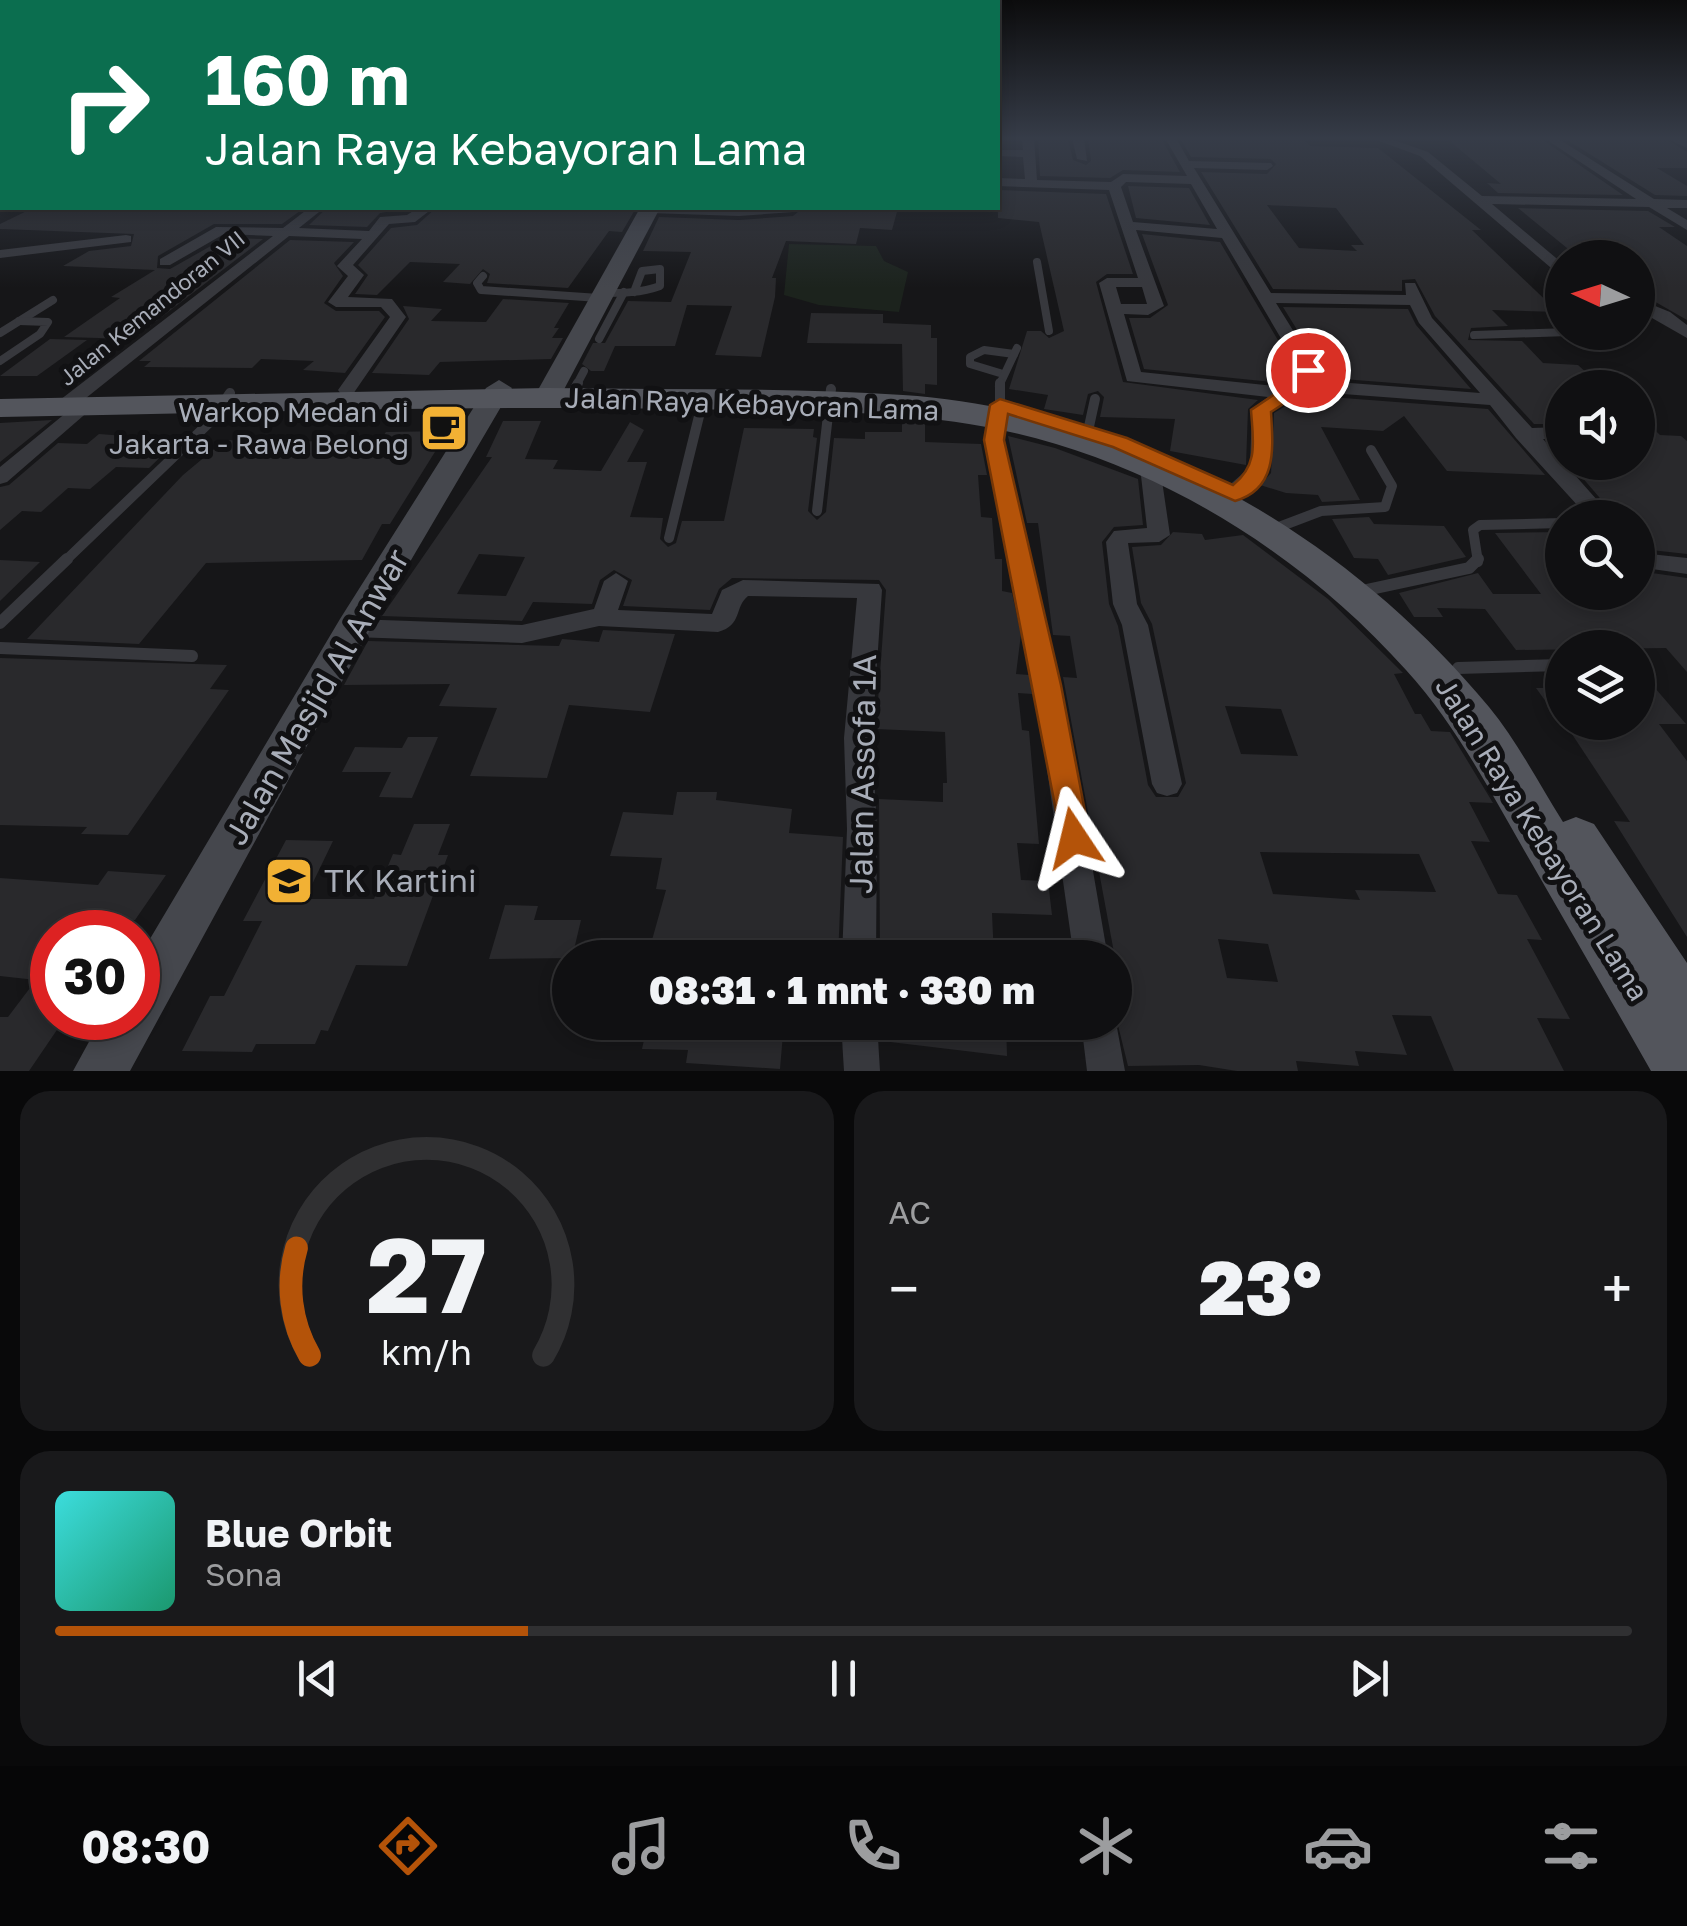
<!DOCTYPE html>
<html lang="id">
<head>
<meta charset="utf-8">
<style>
  :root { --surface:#101012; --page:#19191b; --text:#f1f3f6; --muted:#9c9d9f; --line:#303032; --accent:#b45309 }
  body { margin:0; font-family:"Golos Text",sans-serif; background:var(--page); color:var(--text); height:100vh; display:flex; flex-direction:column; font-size:38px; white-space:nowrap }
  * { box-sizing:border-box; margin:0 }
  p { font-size:32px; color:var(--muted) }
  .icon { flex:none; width:55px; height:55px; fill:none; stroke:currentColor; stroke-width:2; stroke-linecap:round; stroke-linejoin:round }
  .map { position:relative; height:1071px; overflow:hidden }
  .sheet { display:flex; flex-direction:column; gap:20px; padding:20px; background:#09090a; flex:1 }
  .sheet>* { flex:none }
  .top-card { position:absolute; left:0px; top:0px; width:1000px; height:210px; box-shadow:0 5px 15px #0003,0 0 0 2px var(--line); background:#0b6e4f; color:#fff; overflow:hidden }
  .needle { width:65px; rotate:274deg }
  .tools { position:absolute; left:1545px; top:240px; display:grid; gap:20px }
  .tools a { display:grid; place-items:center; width:110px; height:110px; border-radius:50%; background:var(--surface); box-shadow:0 5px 15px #0003,0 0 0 2px var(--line); font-size:50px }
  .speed { position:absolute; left:30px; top:910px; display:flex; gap:20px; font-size:50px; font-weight:700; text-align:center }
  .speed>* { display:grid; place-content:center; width:130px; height:130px; border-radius:50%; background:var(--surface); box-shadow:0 5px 15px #0003,0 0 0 2px var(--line); line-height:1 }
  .speed .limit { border:15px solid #d22; background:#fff; color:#111 }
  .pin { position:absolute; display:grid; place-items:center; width:85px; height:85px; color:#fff; margin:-42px; border:5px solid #fff; border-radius:50%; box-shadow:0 2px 10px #0007 }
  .me { position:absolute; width:110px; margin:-55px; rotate:350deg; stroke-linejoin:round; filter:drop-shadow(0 0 8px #0008) }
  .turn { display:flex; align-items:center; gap:35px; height:210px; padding:0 40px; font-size:45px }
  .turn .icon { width:130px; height:130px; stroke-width:2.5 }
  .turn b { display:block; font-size:70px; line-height:85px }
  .big { font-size:75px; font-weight:800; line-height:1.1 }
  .sheet .tile { flex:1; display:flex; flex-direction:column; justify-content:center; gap:15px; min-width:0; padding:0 35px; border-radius:30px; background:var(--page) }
  .sheet .dial { align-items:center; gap:0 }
  .dial svg { height:260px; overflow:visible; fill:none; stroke:var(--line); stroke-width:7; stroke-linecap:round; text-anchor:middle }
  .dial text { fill:var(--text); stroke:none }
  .song { display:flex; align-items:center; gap:30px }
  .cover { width:120px; height:120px; border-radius:15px; background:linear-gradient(135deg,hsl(180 70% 55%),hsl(160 70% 35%)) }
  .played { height:10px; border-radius:5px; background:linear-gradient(90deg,var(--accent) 30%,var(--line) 30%) }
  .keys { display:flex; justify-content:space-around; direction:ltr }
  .heat { display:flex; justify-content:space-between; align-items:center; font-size:55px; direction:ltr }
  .sheet .tiles { flex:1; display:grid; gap:20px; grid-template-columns:1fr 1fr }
  .tile:last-child { grid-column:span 2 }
  .trip { position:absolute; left:552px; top:940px; width:580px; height:100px; border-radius:50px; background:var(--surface); box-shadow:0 5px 15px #0003,0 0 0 2px var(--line); font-weight:800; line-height:100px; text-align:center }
  .dock { display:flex; height:160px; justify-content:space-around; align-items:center; background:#060607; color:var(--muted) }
  .dock .icon { width:70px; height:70px }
  .dock .on { color:var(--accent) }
  .dock b { font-size:45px; color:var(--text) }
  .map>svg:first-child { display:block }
  .green { fill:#1c231d }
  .building { fill:#29292c; fill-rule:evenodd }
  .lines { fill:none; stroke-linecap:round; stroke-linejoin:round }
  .lane-far2 { stroke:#37383d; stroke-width:8 }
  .lane-far1 { stroke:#37383d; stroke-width:10 }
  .lane { stroke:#37383d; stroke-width:12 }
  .street { fill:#37383d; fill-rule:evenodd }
  .secondary { fill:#45474d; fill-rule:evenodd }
  .primary { fill:#53555c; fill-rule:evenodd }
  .route { fill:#b45309; stroke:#753606; stroke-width:2.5 }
  .labels { text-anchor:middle; stroke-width:10; stroke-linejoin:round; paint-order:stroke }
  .far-street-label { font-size:22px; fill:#a8adb8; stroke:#111113 }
  .street-label { font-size:28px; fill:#a8adb8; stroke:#111113 }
  .poi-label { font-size:28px; fill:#a8adb8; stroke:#111113; text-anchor:end }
  .near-street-label { font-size:32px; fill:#a8adb8; stroke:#111113 }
  .near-poi-label { font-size:32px; fill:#a8adb8; stroke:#111113; text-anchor:start }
</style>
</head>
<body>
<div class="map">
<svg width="1687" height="1071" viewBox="0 0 1687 1071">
  <rect width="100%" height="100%" fill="#161618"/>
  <polygon class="green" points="789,244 876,246 884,261 908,272 899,312 819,305 784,295"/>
  <g class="building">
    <polygon points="1038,138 1068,139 1073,160 1086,165 1091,161 1088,138 1161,138 1180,172 1123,170 1110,178 1040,176"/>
    <path d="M1180 138 1303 139 1310 146 1378 148 1481 230H1472L1558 312 1492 310 1508 326 1471 328 1468 340 1522 341 1543 363 1578 365 1603 388H1562V424H1534L1435 316 1415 279 1402 280V291L1273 289 1201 172 1267 174 1276 164 1271 159 1191 157ZM1267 205 1336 208 1364 245H1351L1357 251 1299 248Z"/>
    <polygon points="1446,138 1540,138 1623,195 1498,193 1487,183 1501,184"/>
    <polygon points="1564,138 1665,138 1687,152 1687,168 1657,168 1687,186 1687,196 1655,195"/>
    <polygon points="1128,186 1189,188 1210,225 1136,218"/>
    <polygon points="998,190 1106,194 1133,274 1107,274 1096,282 1123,382 1258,400 1248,409 1246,465 1170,451 1175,419 1100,417 1104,397 1098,391 1088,394 1083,415 1044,409 1048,395 1009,389 1027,331 1041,331 1049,338 1064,331 1039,222 998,218"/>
    <polygon points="33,208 262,209 304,208 282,224 214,224 158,256 157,268 170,269 225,238 263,239 133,339 64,337 120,298 111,297 155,270 63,266 89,251 131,246 134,234 0,229 0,224"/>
    <polygon points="327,208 412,208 380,213 367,227 309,225"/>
    <polygon points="436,208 636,208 622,232 609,231 568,288 487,283 490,274 483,269 470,284 443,282 460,264 410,262 377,295 355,294 368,275 358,265 391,228 417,225"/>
    <polygon points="803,208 898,208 892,230 860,228 856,244 786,241 772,278 776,278 775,297 761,357 715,355 732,306 687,305 675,346 615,346 604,371 591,371 582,364 593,343 605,343 628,301 671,302 691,252 643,251 659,217 739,220 793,216"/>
    <polygon points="1518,208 1648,211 1675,227 1659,227 1687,246 1687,320 1638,292 1638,258 1578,257"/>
    <polygon points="1142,234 1220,242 1295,369 1290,379 1283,383 1144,369 1129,318 1150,318 1168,305"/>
    <polygon points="290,240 354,242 334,263 343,276 324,303 336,311 379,311 385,317 345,373 303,370 314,361 261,359 252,368 144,367 151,361 139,361"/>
    <polygon points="503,299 569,303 554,328 559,328 552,338 563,338 551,359 440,362 429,375 372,373 409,319 403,306 442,309 431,321 486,322"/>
    <polygon points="1283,307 1408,309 1416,325 1471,389 1317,377 1320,367"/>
    <polygon points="811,313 883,314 883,323 931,325 931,338 937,338 937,385 925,384 925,394 903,391 902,344 807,343"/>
    <polygon points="50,339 87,340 37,376 0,376"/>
    <polygon points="1304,395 1488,409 1545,475 1447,471 1404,416 1383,431 1321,427 1360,500 1322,502 1318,495 1286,493 1260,485 1271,473 1274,413"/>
    <polygon points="1638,414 1660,435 1681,436 1687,441 1687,554 1651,550 1638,543 1638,518 1617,518 1569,462 1638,462"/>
    <polygon points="52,420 0,462 0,423"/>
    <path d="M902 420 925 422V442L981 444 987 475H978L981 517 992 518 995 559H1002V591L1012 593 1021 634 1016 674 1029 675 1031 686 1032 694 1018 693 1022 730 1029 731 1039 844 1017 843 1021 880 1048 881 1052 915 992 913 994 958H960V946L913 940 912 958H880L879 799 943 802V783H947L945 732 876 729 886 590 879 580 732 578 719 589 710 610 623 606 632 580 614 570 600 580 592 604 533 602 522 621 382 616 492 457H486L503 421H541L525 459 558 460 553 469 601 471 630 422 644 430 627 462H647L630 517 663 518 660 539 668 547 676 543 682 521H724L744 428 814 429 813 437 817 438 808 511 817 520 826 512 834 438 865 439V432H902ZM479 554 525 557 506 596 457 594Z"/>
    <polygon points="448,431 390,524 382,524 362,560 206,563 139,644 27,639 183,475 225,440 249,441 237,454 287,454 298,441 378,443 386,432"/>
    <polygon points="99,434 178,440 149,468 116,467 90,489 68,488 41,512 22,511 0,530 0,487 9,485 58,443 87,444"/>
    <path d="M1008 436 1055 448 1138 479 1143 525 1114 527 1102 542 1109 604 1118 626 1148 785 1156 797H1178L1186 783 1152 624 1141 603 1132 547 1161 545 1173 532 1202 534 1205 540 1243 535 1328 599 1403 673 1394 674 1415 714H1421L1431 731 1450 732 1493 803 1469 802 1490 842 1471 841 1498 894 1517 895 1542 940 1527 939 1570 1019 1537 1018 1564 1071H1454L1431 1016 1392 1015 1407 1055 1355 1051 1359 1066 1296 1061 1298 1071H1237L1199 1065 1128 1066 1115 1013V958L1063 677 1077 678 1070 636 1053 635 1038 523H1027ZM1225 706 1281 709 1298 756 1241 754ZM1260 852 1419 854 1436 892 1355 890 1360 900 1273 894ZM1218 939 1268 944 1278 982 1227 978Z"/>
    <polygon points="1369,517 1374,524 1444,526 1466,557 1388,575 1378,559 1354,558 1332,519"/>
    <polygon points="1562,532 1562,592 1638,592 1638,571 1687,578 1687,672 1666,648 1516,650 1485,609 1437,608 1443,617 1414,617 1399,593 1478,573 1493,594 1541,594 1495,533"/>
    <polygon points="0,560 40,562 0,601"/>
    <polygon points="603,630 675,634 650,712 569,705 547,778 470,776 497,708 439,706 450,684 344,685 368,641 559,646 562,639 599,642"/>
    <polygon points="0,658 227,665 210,689 229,690 128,835 81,834 87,827 0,825"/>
    <polygon points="1536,688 1562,688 1562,724"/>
    <polygon points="1638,688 1655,688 1686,724 1659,724 1687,761 1687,937 1614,821 1630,822 1564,722 1638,722"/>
    <polygon points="408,737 438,737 412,798 379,797 391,772 342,772 355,747 402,748"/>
    <polygon points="677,792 717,792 716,800 792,809 789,833 843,837 838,958 647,958 666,890 656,889 662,858 610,856 623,812 673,815"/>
    <polygon points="414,824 450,824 438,855 448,855 407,966 356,965 328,1031 321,1030 315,1044 256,1044 252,1052 182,1051 210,996 224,996 262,921 243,921 286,840 333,841 305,899 374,899 393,854 401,855"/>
    <polygon points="108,871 166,875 135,920 124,920 115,932 52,932 52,1020 63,1021 29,1071 0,1071 0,1017 8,1017 36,980 0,976 0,878 98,885"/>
    <polygon points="505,905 538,906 534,920 581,920 572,958 489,959"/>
    <polygon points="648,1022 784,1022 780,1069 686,1063 688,1050 642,1049"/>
    <polygon points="881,1022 1006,1022 1007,1056 882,1041"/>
  </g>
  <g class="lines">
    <g class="lane-far2">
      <polyline points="1037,262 1049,331"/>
      <polyline points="483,276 477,283 481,290 599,298"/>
      <path d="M602 293C622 293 641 293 660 286V269L642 271 634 292"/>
      <polyline points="0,333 53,300"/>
      <polyline points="1474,335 1569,332"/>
      <polyline points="599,339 624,292"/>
      <polyline points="0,361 40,334 48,322 19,321"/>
      <polyline points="1003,374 970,364 970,357 984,350 1014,354"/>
      <polyline points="576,386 584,371"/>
      <polyline points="999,386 1017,348"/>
    </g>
    <g class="lane-far1">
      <polyline points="1000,383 1000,405"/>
      <polyline points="570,398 578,383"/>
      <polyline points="1088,431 1095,399"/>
      <polyline points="817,511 831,389"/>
      <polyline points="1271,530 1321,511 1385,507 1392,486 1371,450"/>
      <polyline points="669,538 703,400"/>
      <polyline points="64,562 211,421 230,393"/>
      <polyline points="1478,562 1473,530 1480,525 1562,523"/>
    </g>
    <g class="lane">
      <polyline points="1357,592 1469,568 1478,559"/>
      <polyline points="0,623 67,559"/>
      <polyline points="0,648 192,656"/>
      <polyline points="1458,668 1562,665"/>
    </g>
    <g class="street">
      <path d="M1022 138H1034L1037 180 1111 182 1123 174 1187 176 1165 138H1176L1189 161 1271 163 1273 166 1267 170 1194 168 1271 293 1406 295 1405 283H1415L1432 318 1532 428 1562 427V439H1543L1613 518H1589L1516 438 1490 405 1303 391 1270 411 1267 473 1232 507H1216L1213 502 1216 497 1250 467 1252 409 1268 397 1127 381 1099 283 1107 278H1138L1109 190 998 186V178L1025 179 1023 157 998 156V150H1023ZM1126 182 1191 184 1217 229 1133 222 1121 187ZM1136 230 1222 238 1299 369 1293 382 1284 387 1141 372 1124 314 1148 315 1164 306ZM1116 287H1142L1147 304H1121ZM1276 303 1410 305 1419 323 1480 393 1311 380 1317 369Z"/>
      <polygon points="1072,138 1084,138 1087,161 1077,159"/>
      <polygon points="1371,138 1388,138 1428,152 1482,196 1636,199 1544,138 1557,138 1654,199 1687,200 1687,208 1667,208 1687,220 1687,230 1649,207 1492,204 1562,263 1562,274 1557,273 1420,156"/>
      <polygon points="1669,138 1687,140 1687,148 1670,140"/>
      <polygon points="2,163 2,171 0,172 0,164"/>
      <rect x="0" y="181" width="2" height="8"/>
      <polygon points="309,208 324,208 299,228 369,231 380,217 407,215 418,208 433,208 415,222 389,224 353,265 364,275 348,297 392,299 406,317 353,394 341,394 338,390 390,317 381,307 336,307 328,302 348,276 337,266 362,239 289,236 86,398 98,403 7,482 0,484 0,467 67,412 56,411 56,403 273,236 224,234 170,265 160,265 160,259 216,227 283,228"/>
      <polygon points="643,208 800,208 793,212 739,216 649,213"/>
      <polygon points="126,235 131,236 131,242 0,258 0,250"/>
      <polygon points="1638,299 1670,312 1687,325 1687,338 1638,310"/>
      <polygon points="1000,399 1009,405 1004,441 1061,685 1108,958 1074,958 1035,685 984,441 991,405"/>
      <polygon points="1150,461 1160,467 1170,535 1159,542 1128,543 1137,604 1148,625 1182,784 1177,793 1167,796 1157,793 1152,784 1122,625 1113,604 1106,542 1114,531 1147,528 1140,467"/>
      <polygon points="1638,547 1650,554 1687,558 1687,574 1638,567"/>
      <path d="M616 573 628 581 618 610 712 614 722 590 743 580 879 584 882 590 872 738 877 829 876 958H842L847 829 844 738 857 598 748 596C734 607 743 625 718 632L599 626 522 643 353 637 344 634 340 628 344 622 353 619 522 625 594 609 604 581Z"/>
      <polygon points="1115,1017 1125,1071 1087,1071 1081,1022 1115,1022"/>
      <polygon points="841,1022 877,1022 880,1071 844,1071"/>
    </g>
    <g class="secondary">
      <polygon points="640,208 660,208 560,397 547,405 538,403 534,397"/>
      <polygon points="499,380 512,388 370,630 130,1071 73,1071 102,1018 138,1018 138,959 340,619 486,388"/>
    </g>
    <path class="primary" d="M547 388C665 390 785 387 903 395 1131 410 1346 534 1489 707 1517 741 1539 784 1563 822L1576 817 1594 824 1687 963V1071H1651C1609 997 1566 923 1524 850 1488 787 1455 724 1406 670 1313 566 1189 484 1056 444 935 407 811 412 686 409 458 405 229 413 0 417V399Z"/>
  </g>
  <linearGradient id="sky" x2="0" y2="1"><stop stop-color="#0c0c0d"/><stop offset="0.48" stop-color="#363c48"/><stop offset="1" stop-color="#363c48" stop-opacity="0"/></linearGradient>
  <rect width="1687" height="288" fill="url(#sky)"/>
  <path class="route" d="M1302 366 1317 370 1306 389 1271 412C1273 447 1278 489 1235 501L1113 447 1008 414 1004 440 1061 685 1090 838 1086 847 1074 851 1063 847 984 440 990 405 1000 399 1127 438 1233 485C1259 464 1253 441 1251 410L1293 382Z"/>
  <defs>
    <g id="cafe-square" transform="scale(2.5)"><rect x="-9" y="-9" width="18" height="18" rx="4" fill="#f2b134" stroke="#111113"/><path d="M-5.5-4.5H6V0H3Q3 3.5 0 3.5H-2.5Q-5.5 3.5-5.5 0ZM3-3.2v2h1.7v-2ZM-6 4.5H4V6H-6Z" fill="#111"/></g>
    <g id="school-square" transform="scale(2.5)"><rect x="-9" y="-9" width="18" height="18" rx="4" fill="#f2b134" stroke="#111113"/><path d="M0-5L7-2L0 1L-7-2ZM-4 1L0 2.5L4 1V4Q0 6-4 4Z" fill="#111"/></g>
  </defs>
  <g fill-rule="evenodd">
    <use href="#cafe-square" x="444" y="428"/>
    <use href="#school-square" x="289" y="881"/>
  </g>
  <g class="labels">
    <g class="far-street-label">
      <text transform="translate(152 308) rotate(-39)" y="8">Jalan Kemandoran VII</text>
    </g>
    <g class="street-label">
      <text transform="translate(752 404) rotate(2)" y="10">Jalan Raya Kebayoran Lama</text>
      <text transform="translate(1542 839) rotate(58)" y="10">Jalan Raya Kebayoran Lama</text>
    </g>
    <g class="poi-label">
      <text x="409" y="422">Warkop Medan di<tspan x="409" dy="32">Jakarta - Rawa Belong</tspan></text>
    </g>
    <g class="near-street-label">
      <text transform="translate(317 697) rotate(-60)" y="11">Jalan Masjid Al Anwar</text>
      <text transform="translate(863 774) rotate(-89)" y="11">Jalan Assofa 1A</text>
    </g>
    <g class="near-poi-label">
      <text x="324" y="892">TK Kartini</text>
    </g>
  </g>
</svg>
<div class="tools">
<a><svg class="needle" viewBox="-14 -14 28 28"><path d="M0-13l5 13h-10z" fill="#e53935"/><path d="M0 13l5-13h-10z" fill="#9c9d9f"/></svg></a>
<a><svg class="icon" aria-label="sound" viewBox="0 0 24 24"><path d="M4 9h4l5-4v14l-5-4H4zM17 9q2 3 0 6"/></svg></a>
<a><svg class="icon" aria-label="search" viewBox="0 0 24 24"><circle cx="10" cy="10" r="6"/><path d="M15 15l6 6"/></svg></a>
<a><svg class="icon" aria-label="layers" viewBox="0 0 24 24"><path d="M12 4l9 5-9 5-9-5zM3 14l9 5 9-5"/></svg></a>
</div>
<div class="speed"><div class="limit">30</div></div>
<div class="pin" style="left:1308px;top:370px;background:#d93025"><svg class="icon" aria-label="arrive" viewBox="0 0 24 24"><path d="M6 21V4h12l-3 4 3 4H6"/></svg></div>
<svg class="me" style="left:1074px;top:838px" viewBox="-20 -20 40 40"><path d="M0-17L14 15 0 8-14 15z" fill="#b45309" stroke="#fff" stroke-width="4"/></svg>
<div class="trip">08:31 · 1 mnt · 330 m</div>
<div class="top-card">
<div class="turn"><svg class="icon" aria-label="right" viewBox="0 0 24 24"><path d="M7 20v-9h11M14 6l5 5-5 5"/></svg><div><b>160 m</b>Jalan Raya Kebayoran Lama</div></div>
</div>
</div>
<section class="sheet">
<div class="tiles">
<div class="tile dial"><svg viewBox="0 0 100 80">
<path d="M14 69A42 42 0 1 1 86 69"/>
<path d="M14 69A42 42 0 0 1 10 36" stroke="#b45309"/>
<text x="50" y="56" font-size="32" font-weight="700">27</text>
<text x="50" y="72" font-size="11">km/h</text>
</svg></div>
<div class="tile"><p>AC</p>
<div class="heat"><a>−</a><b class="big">23°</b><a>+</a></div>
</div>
<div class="tile">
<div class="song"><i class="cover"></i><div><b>Blue Orbit</b><p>Sona</p></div></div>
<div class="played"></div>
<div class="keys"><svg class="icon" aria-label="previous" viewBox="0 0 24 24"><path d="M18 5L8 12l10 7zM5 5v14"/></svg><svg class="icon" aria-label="pause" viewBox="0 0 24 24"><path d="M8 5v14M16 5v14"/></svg><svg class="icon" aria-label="next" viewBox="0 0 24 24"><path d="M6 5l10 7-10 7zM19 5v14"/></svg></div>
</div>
</div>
</section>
<nav class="dock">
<b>08:30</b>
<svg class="icon on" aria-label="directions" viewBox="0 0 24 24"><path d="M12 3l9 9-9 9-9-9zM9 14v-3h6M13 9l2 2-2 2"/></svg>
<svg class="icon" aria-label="music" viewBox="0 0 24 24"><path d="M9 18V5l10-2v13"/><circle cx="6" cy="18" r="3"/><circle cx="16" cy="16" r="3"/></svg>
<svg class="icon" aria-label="phone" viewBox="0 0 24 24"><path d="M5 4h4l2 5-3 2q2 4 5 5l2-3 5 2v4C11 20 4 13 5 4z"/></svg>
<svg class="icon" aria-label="climate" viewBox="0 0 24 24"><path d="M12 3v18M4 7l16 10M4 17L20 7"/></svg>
<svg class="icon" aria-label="car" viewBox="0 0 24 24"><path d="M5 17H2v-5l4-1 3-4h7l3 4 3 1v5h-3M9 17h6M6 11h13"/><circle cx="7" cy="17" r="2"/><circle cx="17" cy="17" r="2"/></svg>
<svg class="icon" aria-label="filters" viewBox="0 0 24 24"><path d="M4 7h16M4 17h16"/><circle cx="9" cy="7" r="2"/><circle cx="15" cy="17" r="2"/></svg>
</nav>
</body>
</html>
